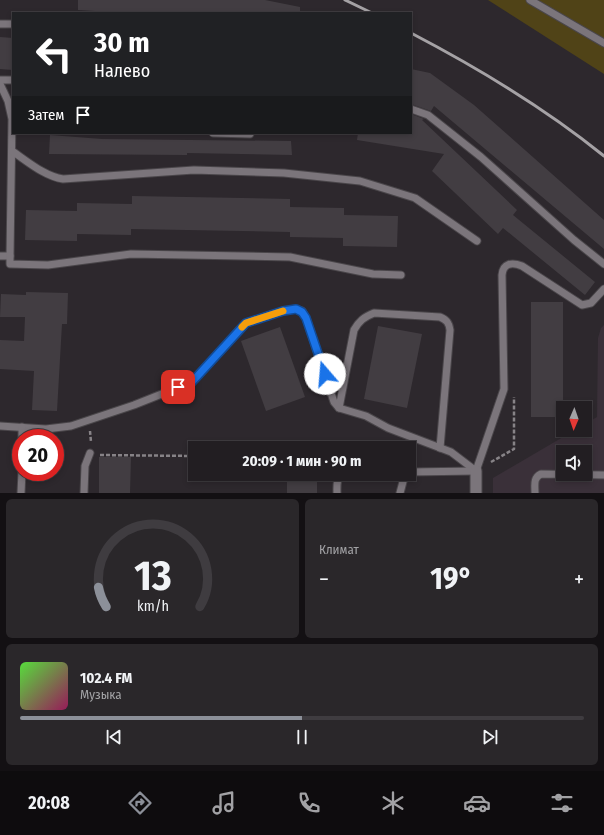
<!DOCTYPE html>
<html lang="ru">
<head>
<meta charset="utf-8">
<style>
  :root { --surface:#221e22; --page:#2a272a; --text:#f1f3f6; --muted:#a2a2a5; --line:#3f3c40; --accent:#8c9099 }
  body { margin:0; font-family:"Fira Sans Condensed",sans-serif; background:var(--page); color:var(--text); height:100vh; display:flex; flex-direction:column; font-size:15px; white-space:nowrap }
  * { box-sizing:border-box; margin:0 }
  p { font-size:13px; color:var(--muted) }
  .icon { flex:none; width:22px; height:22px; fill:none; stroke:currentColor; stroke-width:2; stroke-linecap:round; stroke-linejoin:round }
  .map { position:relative; height:493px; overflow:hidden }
  .panel { display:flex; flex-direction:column; gap:6px; padding:6px; background:#131013; flex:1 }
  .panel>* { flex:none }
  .top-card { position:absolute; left:12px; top:12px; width:400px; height:122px; border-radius:0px; box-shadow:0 2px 6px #0003,0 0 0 1px var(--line); background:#202124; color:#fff; overflow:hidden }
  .needle { width:26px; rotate:182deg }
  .tools { position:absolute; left:556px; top:401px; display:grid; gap:8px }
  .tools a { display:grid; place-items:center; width:36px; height:36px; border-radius:0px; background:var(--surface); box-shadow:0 2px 6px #0003,0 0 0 1px var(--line); font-size:20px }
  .speed { position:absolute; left:12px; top:429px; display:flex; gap:8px; font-size:20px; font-weight:700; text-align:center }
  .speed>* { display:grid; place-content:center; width:52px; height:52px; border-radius:50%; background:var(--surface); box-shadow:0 2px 6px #0003,0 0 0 1px var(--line); line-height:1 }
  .speed .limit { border:6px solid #d22; background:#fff; color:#111 }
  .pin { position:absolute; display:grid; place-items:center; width:34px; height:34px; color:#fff; margin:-17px; border-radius:8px; box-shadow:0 2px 6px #0006 }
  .me { position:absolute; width:44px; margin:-22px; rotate:342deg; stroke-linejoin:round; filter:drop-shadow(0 0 3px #0008) }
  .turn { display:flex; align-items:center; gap:14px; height:84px; padding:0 16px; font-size:18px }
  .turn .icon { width:52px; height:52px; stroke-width:2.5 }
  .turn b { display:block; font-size:28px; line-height:34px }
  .then { display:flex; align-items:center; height:38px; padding:0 16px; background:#0003; gap:8px; font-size:15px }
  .big { font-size:30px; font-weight:700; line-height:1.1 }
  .panel .widget { flex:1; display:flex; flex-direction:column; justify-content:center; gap:6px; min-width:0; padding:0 14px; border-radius:6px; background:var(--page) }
  .panel .dial { align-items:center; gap:0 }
  .dial svg { height:104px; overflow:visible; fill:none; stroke:var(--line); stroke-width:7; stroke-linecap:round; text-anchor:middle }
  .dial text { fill:var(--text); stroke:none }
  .song { display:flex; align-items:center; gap:12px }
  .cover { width:48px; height:48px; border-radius:6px; background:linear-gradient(135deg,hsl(110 70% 55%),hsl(330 70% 35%)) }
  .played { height:4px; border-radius:2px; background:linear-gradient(90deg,var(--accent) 50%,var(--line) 50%) }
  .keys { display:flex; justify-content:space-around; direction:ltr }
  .heat { display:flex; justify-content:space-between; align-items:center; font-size:22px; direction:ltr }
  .panel .tiles { flex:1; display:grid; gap:6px; grid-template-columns:1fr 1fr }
  .widget:last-child { grid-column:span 2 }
  .trip { position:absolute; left:188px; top:441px; width:228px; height:40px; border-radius:0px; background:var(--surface); box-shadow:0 2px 6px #0003,0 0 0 1px var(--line); font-weight:700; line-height:40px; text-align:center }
  .dock { display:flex; height:64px; justify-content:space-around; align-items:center; background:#0e0c0e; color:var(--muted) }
  .dock .icon { width:28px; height:28px }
  .dock .on { color:var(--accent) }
  .dock b { font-size:18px; color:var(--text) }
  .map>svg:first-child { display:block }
  .built { fill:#3a3039; fill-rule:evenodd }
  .green { fill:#504317 }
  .building { fill:#423d42 }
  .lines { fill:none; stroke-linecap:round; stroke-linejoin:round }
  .service-casing { stroke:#4a464a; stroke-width:9 }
  .minor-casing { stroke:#4a464a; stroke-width:13 }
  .path { stroke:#878387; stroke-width:2.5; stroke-dasharray:4 2; stroke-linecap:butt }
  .service { stroke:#7b757b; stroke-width:7 }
  .minor { stroke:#7b757b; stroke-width:11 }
  .rail { stroke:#a5a2a5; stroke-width:3 }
  .route-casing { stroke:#114b97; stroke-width:10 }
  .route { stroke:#1a73e8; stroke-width:7 }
  .slow { stroke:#f59e0b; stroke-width:7 }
</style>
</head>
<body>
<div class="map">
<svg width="604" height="493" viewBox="0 0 604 493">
  <rect width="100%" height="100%" fill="#2d282d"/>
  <path class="built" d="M604 325V493H493V478L575 430H585V424L597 417 598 338 601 328ZM563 452H585V474H563Z"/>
  <polygon class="green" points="488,0 604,0 604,74"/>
  <g class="building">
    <polygon points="78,0 265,0 300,7 300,13 128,13 78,10"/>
    <polygon points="0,37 13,38 13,70 0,69"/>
    <polygon points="411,69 430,73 474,105 604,220 604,249 434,106 431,111 411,104"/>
    <polygon points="411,114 424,119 422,120 517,210 513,215 595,282 585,295 503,228 498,234 432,171 444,154 357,140 358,133 411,133"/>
    <polygon points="50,135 102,139 291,141 292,155 187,153 187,155 49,154"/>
    <polygon points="132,196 290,199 290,207 344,208 344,215 398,216 397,247 343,246 343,238 290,237 290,232 131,229 131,235 77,234 77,241 25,240 26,210 77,211 77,203 132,204"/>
    <polygon points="26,292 68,293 67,324 62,324 57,411 32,410 34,371 0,369 0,340 24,341 25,317 0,317 1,294 26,295"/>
    <rect x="531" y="302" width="32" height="115"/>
    <polygon points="378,326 422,334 407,408 364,399"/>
    <polygon points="280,327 305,397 266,411 241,341"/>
    <polygon points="99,457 131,457 130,493 99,493"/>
    <rect x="287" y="474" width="30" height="19"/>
  </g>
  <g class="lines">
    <g class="service-casing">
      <g id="service">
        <polyline points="530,0 604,43"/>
        <polyline points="0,24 13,24"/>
        <polyline points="0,80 13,80"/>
        <polyline points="0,84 8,101 12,119 10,256 0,256"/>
        <polyline points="411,109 428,115 481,157 574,240 604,264"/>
        <polyline points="213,133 250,134"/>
        <path d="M12 151C27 161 44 176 63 179L194 170 284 173 360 181 415 198 477 241"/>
        <polyline points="10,256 10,264 48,265 131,254 290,257 373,274 401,275"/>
        <path d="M339 408 354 330C359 321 364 317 374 313L440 317C447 320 449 323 450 330L440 448"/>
        <polyline points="0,426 46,429 71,426 134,405 192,382 246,323 283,311 296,309 302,311 306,318 334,402 339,408 366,416 388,428 451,452 476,471"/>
        <polyline points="22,438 22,427"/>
        <path d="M476 471 504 389 502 275C503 263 512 262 522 266L582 305 591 303 604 289"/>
        <polyline points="409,472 476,471"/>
        <polyline points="21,493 22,472"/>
        <polyline points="84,493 85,466 90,453"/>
        <path d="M337 493C337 486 336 477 343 474"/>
        <polyline points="400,493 405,474"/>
        <path d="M535 493C535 485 533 478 541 474L604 475"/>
      </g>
    </g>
    <g class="minor-casing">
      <polyline id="minor" points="476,471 476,493"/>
    </g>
    <g class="path">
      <polyline points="90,431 91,442"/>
      <polyline points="100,455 195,456"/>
      <polyline points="491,462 514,449 514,397"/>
    </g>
    <use href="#service" class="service"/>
    <use href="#minor" class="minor"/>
    <g class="rail">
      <polyline points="345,0 372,13"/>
      <path d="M411 33C478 68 545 108 604 156"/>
    </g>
  </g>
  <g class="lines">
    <g class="route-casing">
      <polyline id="route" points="178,387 192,382 246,323 283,311 296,309 302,312 306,318 325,374"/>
    </g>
    <use href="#route" class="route"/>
    <polyline class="slow" points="242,327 246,323 283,311"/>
  </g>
</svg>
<div class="tools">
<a><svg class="needle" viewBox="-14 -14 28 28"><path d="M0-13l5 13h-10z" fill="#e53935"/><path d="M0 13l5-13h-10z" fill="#a2a2a5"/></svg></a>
<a><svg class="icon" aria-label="sound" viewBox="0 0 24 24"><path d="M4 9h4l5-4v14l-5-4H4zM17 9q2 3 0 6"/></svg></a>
</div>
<div class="speed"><div class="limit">20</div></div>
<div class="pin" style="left:178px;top:387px;background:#d93025"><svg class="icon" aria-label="arrive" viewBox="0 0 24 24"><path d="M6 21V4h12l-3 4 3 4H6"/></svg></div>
<svg class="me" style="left:325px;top:374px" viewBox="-20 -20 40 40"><circle r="19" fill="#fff"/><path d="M0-13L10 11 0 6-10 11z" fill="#1a73e8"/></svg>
<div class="trip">20:09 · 1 мин · 90 m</div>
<div class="top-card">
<div class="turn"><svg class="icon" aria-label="left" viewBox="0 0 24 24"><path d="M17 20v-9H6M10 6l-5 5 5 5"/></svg><div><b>30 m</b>Налево</div></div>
<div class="then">Затем<svg class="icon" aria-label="arrive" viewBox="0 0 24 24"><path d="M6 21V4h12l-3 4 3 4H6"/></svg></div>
</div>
</div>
<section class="panel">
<div class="tiles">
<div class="widget dial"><svg viewBox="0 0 100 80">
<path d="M14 69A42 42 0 1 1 86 69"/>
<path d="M14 69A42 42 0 0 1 8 54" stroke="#8c9099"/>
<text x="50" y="56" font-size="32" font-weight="700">13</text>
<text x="50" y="72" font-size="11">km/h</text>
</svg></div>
<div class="widget"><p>Климат</p>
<div class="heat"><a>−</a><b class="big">19°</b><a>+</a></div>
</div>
<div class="widget">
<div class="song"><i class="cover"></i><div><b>102.4 FM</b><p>Музыка</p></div></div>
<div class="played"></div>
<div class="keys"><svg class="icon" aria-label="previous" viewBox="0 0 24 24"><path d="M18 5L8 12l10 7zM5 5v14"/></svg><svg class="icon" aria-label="pause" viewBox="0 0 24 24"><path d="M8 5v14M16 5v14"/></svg><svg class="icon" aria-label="next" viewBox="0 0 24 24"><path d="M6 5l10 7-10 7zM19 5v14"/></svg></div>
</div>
</div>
</section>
<nav class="dock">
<b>20:08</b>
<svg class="icon on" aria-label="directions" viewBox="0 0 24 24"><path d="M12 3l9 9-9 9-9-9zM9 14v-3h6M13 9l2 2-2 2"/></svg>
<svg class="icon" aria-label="music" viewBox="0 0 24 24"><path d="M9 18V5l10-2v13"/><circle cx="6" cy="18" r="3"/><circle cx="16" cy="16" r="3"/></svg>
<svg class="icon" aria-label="phone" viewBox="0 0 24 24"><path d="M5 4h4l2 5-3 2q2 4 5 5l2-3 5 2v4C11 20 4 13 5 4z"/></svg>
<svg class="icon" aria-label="climate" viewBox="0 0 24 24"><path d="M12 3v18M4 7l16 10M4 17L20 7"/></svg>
<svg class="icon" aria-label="car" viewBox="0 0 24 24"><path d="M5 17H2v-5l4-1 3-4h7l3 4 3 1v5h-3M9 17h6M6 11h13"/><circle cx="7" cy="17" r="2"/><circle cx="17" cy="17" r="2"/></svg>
<svg class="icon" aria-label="filters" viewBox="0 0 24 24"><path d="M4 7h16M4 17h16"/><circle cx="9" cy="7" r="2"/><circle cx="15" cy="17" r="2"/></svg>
</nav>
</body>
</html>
